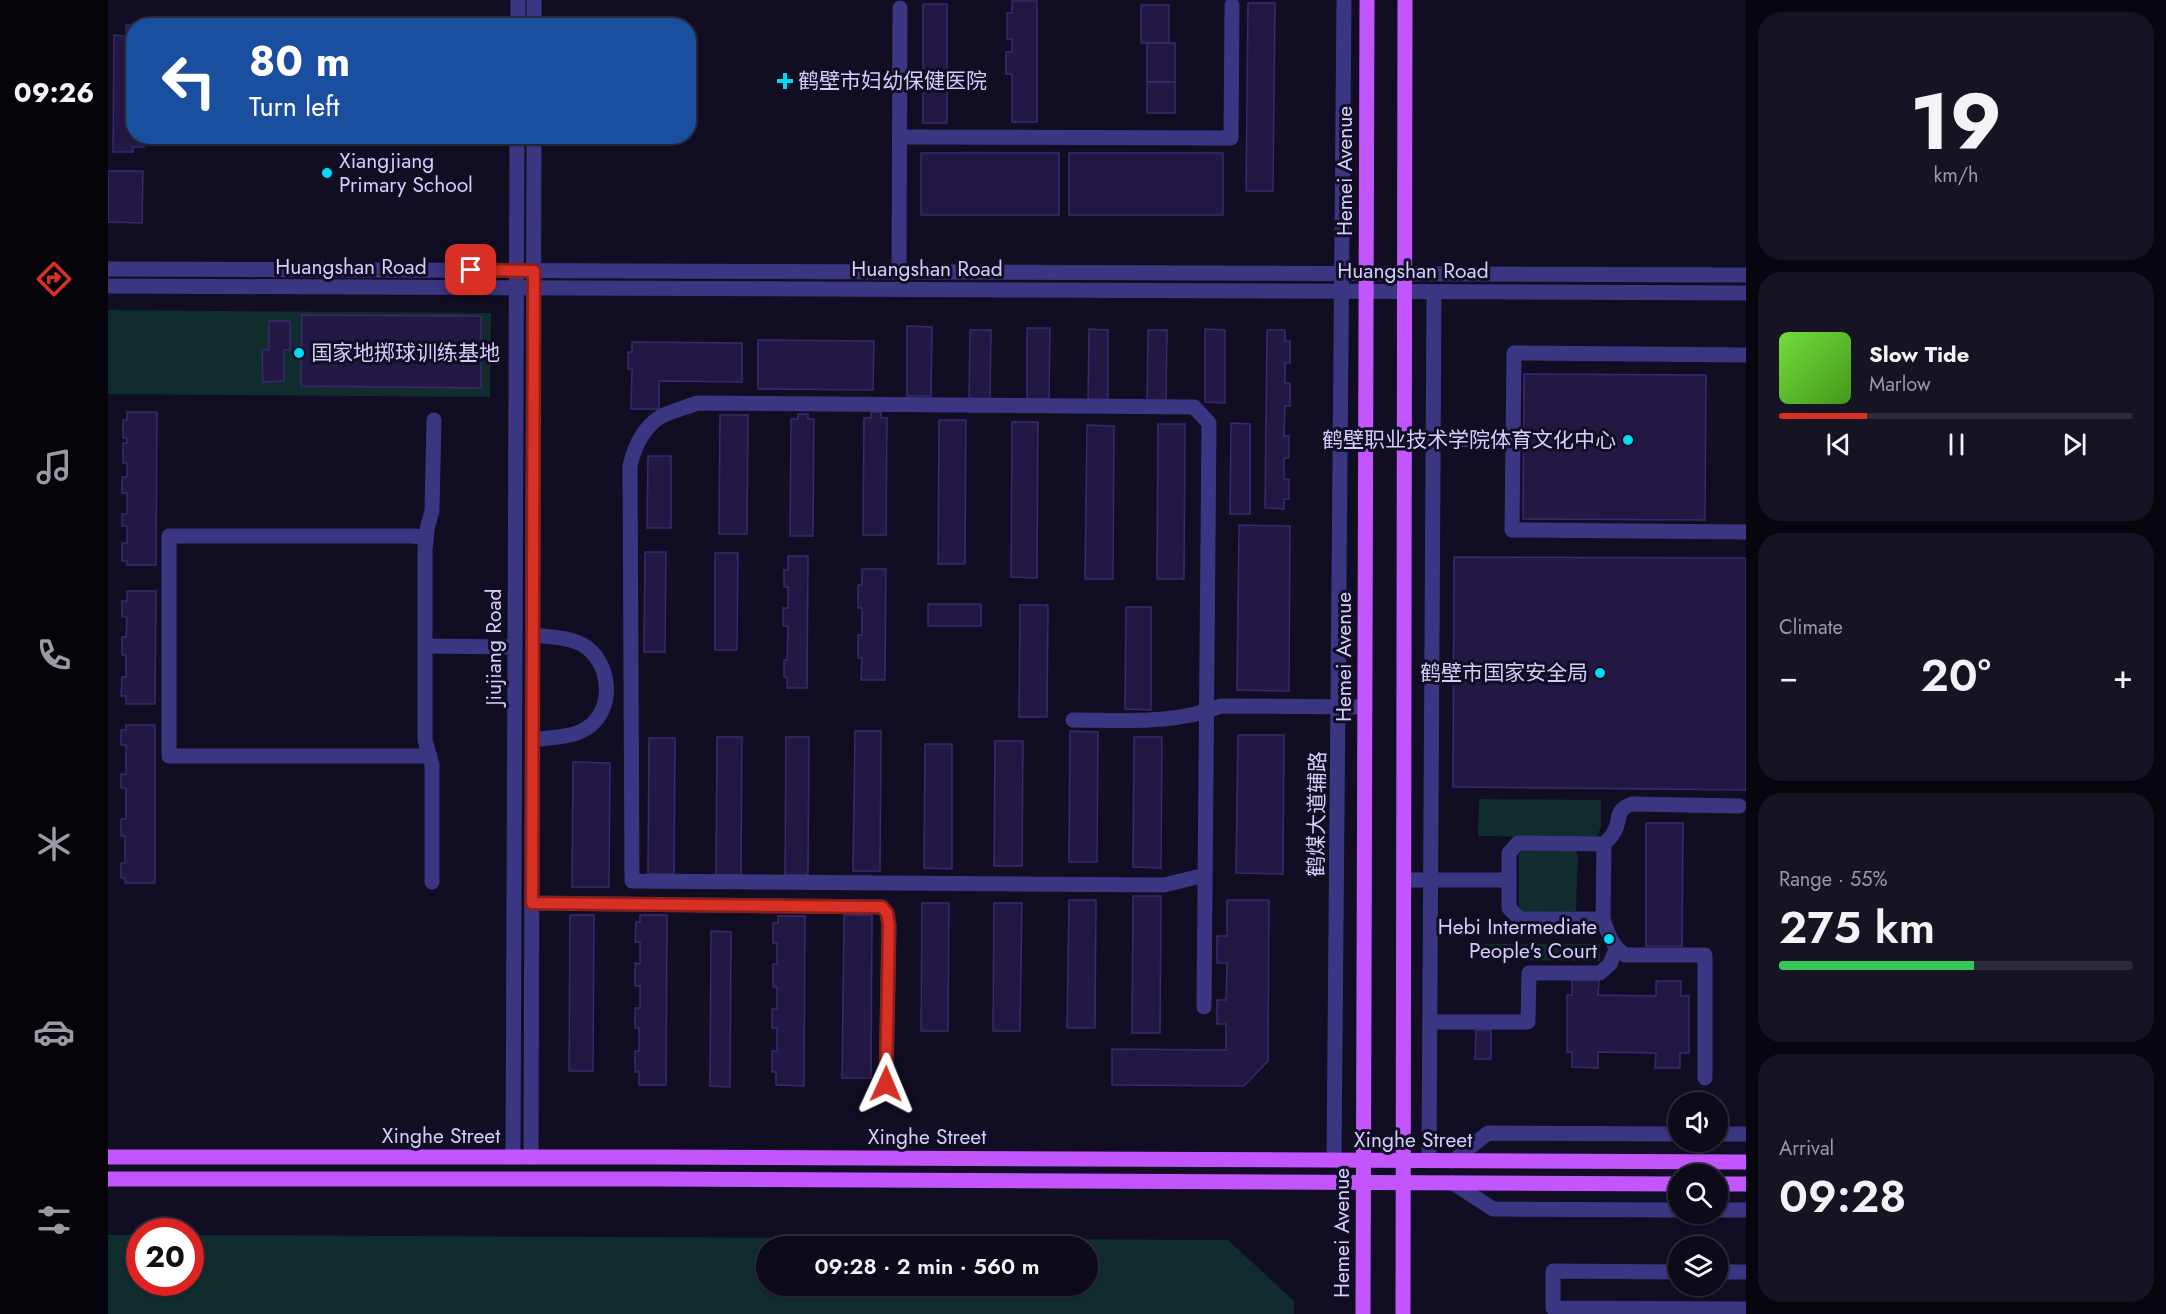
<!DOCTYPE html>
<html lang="en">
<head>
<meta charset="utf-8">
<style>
  :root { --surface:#0d0a1a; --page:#161323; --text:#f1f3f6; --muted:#9a9aa2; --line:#2d2b39; --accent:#d93025 }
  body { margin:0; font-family:Jost,"Noto Sans SC",sans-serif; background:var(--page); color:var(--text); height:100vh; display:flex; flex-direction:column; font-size:22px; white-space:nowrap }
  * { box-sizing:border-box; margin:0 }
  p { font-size:20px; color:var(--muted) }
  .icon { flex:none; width:33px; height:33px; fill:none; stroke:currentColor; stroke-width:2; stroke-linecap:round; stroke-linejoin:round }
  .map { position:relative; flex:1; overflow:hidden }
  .drawer { display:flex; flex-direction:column; gap:12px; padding:12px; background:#07060e; width:420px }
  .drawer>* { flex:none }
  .top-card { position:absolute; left:18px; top:18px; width:570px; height:126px; border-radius:24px; box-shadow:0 2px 4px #0004,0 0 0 2px var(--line); background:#1a4fa0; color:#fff; overflow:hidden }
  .tools { position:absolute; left:1560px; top:1092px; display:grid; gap:12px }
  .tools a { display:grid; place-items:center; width:60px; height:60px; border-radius:50%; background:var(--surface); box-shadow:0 2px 4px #0004,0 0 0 2px var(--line); font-size:30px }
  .speed { position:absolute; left:18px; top:1218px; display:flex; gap:12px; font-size:30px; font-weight:700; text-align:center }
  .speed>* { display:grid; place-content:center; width:78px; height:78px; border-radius:50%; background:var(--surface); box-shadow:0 2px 4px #0004,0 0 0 2px var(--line); line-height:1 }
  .speed .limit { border:9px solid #d22; background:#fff; color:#111 }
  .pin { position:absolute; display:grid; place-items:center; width:51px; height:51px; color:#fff; margin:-26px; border-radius:12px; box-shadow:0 3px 9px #0006 }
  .me { position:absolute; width:66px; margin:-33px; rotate:1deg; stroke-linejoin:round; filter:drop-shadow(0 0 4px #0008) }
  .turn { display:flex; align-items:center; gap:21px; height:126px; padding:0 24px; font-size:27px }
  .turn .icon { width:78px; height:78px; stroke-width:2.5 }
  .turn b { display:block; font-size:42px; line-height:51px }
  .big { font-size:45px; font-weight:600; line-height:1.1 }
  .drawer .card { flex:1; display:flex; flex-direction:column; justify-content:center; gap:9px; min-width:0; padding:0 21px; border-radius:24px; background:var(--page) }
  .drawer .dial { align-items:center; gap:0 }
  .dial b { font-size:78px; line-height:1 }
  .song { display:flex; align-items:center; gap:18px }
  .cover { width:72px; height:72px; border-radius:9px; background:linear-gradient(135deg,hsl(100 70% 55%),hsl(100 70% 35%)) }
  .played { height:6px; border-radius:3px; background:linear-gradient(90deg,var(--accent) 25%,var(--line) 25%) }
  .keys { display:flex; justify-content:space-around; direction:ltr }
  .heat { display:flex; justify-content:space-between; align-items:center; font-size:33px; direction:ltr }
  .charge { height:9px; border-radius:4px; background:linear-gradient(90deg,#34c759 55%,var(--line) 0) }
  .trip { position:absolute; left:648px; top:1236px; width:342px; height:60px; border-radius:30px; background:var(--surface); box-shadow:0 2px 4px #0004,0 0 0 2px var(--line); font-weight:600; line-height:60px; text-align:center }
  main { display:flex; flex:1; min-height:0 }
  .tab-bar { display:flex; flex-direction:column; width:108px; justify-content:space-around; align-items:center; background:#05040a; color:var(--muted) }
  .tab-bar .icon { width:42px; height:42px }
  .tab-bar .selected { color:var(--accent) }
  .tab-bar b { font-size:27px; color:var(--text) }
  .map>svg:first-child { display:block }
  .green { fill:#102c2c; fill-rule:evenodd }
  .building { fill:#221843; stroke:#392a70; stroke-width:1.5 }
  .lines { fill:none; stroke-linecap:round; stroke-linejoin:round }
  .minor { stroke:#3b3682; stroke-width:15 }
  .major { stroke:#c355ff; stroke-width:15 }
  .route-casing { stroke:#8d1f18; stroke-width:15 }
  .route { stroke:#d93025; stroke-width:10 }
  .poi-dot { fill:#00daf9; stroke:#110d22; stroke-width:2 }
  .labels { text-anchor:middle; stroke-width:6; stroke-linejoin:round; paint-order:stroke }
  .poi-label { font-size:21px; fill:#d4ceff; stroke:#110d22; text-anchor:start }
  .street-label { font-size:21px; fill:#d4ceff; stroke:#110d22 }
</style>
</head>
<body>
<main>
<nav class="tab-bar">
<b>09:26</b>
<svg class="icon selected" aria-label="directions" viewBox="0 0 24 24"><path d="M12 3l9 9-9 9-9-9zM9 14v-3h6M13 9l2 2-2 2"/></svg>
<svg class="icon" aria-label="music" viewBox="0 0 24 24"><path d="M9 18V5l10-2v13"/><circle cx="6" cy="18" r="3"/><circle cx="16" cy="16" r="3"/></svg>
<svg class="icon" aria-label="phone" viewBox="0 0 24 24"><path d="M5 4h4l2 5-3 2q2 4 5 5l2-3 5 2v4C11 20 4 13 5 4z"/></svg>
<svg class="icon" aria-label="climate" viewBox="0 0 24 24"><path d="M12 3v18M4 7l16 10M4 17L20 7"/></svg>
<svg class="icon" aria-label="car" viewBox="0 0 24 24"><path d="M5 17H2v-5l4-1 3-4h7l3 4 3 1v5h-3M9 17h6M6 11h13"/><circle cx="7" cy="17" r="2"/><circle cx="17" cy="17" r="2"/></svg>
<svg class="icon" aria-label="filters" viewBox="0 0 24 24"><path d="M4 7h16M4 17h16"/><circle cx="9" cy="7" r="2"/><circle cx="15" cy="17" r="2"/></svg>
</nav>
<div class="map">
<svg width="1638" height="1314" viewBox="0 0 1638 1314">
  <rect width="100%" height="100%" fill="#110d22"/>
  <g class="green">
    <polygon points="0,310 383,313 382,397 0,394"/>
    <polygon points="1371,799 1493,800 1493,826 1490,835 1482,837 1370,836"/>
    <polygon points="1416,850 1468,851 1470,856 1468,911 1415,913 1411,908 1411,855 1413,851"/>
    <polygon points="1376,944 1492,944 1492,961 1376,960"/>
    <path d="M0 1235H31L32 1282H82L83 1235 1120 1240 1186 1301V1314H0ZM658 1246H980V1286H658Z"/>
  </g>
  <g class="building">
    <polygon points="904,1 929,1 929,122 904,122 904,74 898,74 898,52 904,52 904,39 899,39 899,13 904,13"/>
    <polygon points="1140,3 1167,3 1165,191 1138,191"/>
    <rect x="815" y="4" width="24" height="119"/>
    <rect x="1033" y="5" width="28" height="38"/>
    <polygon points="18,25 37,25 26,26 26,136 36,136 36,147 25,147 25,152 5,152 6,35 18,36"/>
    <rect x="1039" y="43" width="28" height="39"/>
    <rect x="1039" y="82" width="28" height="31"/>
    <rect x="813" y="153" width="138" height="62"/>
    <rect x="961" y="153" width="154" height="62"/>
    <polygon points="0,171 35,171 34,223 0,222"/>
    <polygon points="194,315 373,316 373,388 193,386"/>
    <polygon points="161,321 182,321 182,350 176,350 176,381 155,382 154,350 161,350"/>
    <polygon points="799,326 824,327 823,396 799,396"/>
    <polygon points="919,328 942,328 941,401 919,401"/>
    <polygon points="981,329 1000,330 1000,404 980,403"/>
    <polygon points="1097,329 1117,330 1117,403 1097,402"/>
    <polygon points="862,330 883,330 882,399 861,399"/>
    <polygon points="1040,330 1059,330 1058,401 1039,401"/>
    <polygon points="1159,330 1177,330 1177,341 1182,341 1182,363 1177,363 1177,383 1182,383 1182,406 1177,406 1176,436 1181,436 1181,458 1176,458 1176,479 1181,479 1181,499 1176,499 1176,509 1157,508"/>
    <polygon points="650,340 766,341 765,390 650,389"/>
    <polygon points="524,342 634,343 634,382 551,381 551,409 523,409 524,369 520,369 520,352 524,352"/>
    <polygon points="1416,374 1598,375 1597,520 1415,519"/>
    <polygon points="19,412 49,412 48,565 19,565 19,561 14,561 14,543 19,543 19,526 14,526 14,514 19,514 19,493 14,493 14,477 19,477 19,463 15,463 15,443 19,443 19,438 15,438 15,420 19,420"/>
    <polygon points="763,412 773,412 773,418 779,418 778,535 755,535 756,418 763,418"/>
    <polygon points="690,414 700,414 700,419 706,419 705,536 682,536 683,419 690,419"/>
    <polygon points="612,415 640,415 639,534 611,534"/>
    <polygon points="831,420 858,420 857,564 830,564"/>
    <polygon points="904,422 930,422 929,578 903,577"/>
    <polygon points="1123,423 1142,424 1142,514 1122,514"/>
    <polygon points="1050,424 1077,424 1076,579 1049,579"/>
    <polygon points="979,425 1006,426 1005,579 977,579"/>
    <polygon points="540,456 563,456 563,528 539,528"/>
    <polygon points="1131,525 1182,526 1181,691 1129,690"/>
    <polygon points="537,552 558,552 557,652 536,652"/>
    <polygon points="607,553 630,553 629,650 607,650"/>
    <polygon points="680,556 700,556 699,688 679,688 679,677 676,677 676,660 679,660 680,626 675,626 675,608 680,608 680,587 676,587 676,570 680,570"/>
    <polygon points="1346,557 1638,558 1638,790 1345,787"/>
    <polygon points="754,569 778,569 777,680 753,680 754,658 750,658 750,635 754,635 754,608 750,608 750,585 754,585"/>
    <polygon points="19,591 48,591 47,704 18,704 18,696 13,696 14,677 18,677 18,655 14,655 14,637 18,637 19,617 14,617 14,601 19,601"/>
    <rect x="820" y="604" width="53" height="22"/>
    <polygon points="912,605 940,605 939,717 911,717"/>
    <polygon points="1018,607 1043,607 1043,710 1017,709"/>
    <polygon points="18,725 47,725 47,883 17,883 17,878 13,878 13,863 17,863 17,836 13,836 13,819 18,819 18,788 13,788 13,774 18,774 18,745 13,745 13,730 18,730"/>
    <polygon points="747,731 773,731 772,871 745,871"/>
    <polygon points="962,731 990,732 989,862 961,862"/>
    <polygon points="1130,735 1176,735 1175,874 1128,873"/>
    <polygon points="609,737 634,737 633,875 608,875"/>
    <polygon points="678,737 701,737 700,875 677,875"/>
    <polygon points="1026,737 1054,737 1053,868 1025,867"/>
    <polygon points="541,738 567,738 566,874 540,874"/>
    <polygon points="887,741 915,741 914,866 886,866"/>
    <polygon points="817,744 844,744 844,869 816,868"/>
    <polygon points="465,762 502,763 501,887 464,887"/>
    <polygon points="1538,823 1575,823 1574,946 1538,946"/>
    <polygon points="1025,896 1053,896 1052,1033 1024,1033"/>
    <polygon points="961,900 988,900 987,1028 959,1028"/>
    <polygon points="1119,900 1161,900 1160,1061 1136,1086 1004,1085 1004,1049 1118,1050 1118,1024 1109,1024 1109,1000 1118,1000 1119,963 1109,963 1109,936 1119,936"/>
    <polygon points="814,903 841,903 840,1031 813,1031"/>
    <polygon points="886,903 914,903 912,1031 885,1031"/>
    <polygon points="462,915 486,915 485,1071 461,1071"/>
    <polygon points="532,915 559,915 558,1085 531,1085 531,1072 527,1072 527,1051 531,1051 531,1028 527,1028 527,1008 532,1008 532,986 527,986 527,963 532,964 532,942 527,942 528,922 532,922"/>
    <polygon points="736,915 764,915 763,1078 734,1078"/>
    <polygon points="670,916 697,916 696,1086 668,1085 668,1072 664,1072 664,1051 669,1051 669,1028 664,1028 664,1009 669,1009 669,987 665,987 665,964 669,964 669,943 665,943 665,923 670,923"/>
    <polygon points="603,931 623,932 622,1087 602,1086"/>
    <polygon points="1464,980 1491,980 1490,995 1548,996 1548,981 1573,981 1573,996 1581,996 1581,1053 1572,1053 1572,1068 1547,1068 1548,1053 1490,1052 1490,1068 1464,1067 1464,1052 1459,1052 1459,995 1464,995"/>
    <polygon points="1368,1030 1383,1030 1383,1059 1367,1059"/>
  </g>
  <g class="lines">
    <g class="minor">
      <polyline points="410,26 410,0"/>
      <polyline points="426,26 426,0"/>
      <polyline points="792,137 1123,138 1124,5"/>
      <polyline points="0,269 1638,275"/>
      <polyline points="791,272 792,8"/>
      <polyline points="0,286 1638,293"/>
      <polyline points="1638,355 1406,353 1404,530 1638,532"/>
      <polyline points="1296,439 1405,440"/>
      <polyline points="318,538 306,536 61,536 61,756 322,756"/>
      <polyline points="317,646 407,647"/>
      <path d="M965 720C1015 720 1066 725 1113 706L1257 707"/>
      <path d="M425 740C442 737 469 738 483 725 507 705 502 661 475 645 460 637 441 637 425 635"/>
      <path d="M1496 844 1410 843 1401 853V908L1412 919H1495L1496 844C1499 840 1504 837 1506 832 1514 819 1505 811 1524 804L1631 806"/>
      <polyline points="1296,880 1401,880"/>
      <polyline points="324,882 324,765 317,740 317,550 319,529 324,511 326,420"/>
      <polyline points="424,903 774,907 779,913 781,925 778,1084"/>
      <path d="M1495 919C1500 934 1504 946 1517 955H1597V1078"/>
      <path d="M1096 1007 1101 423 1086 407 589 403C577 408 563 411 552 417 535 428 526 448 522 466L524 881 1056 885 1097 875"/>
      <polyline points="1322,1022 1420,1022 1421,973 1492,973 1502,964 1508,949"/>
      <polyline points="1610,1134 1638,1134"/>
      <polyline points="405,1157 409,136"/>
      <polyline points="423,1157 426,136"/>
      <polyline points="1226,1160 1236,0"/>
      <polyline points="1321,1161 1326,293"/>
      <polyline points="1345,1161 1380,1133 1570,1134"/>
      <polyline points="1345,1183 1385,1209 1570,1210"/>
      <polyline points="1610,1210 1638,1210"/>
      <polyline points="1570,1272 1445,1271 1445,1308 1638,1309"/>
      <polyline points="1610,1272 1638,1272"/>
    </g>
    <g class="major">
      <polyline points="0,1157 549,1157 1638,1162"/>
      <polyline points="0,1179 549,1179 1570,1184"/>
      <polyline points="1610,1184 1638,1184"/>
      <polyline points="1255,1314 1259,0"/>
      <polyline points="1295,1314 1297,0"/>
    </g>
  </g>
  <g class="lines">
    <g class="route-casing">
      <polyline id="route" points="363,270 426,271 424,903 774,907 779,913 781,925 778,1084"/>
    </g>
    <use href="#route" class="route"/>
  </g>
  <g class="poi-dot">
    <path d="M674 72h6v6h6v6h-6v6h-6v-6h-6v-6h6z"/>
    <circle cx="219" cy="173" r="6"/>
    <circle cx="191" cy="353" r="6"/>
    <circle cx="1520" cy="440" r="6"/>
    <circle cx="1492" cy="673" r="6"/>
    <circle cx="1501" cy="939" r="6"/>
  </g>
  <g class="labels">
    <g class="poi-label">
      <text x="690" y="88">鹤壁市妇幼保健医院</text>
      <text x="231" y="168">Xiangjiang<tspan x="231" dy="24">Primary School</tspan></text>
      <text x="203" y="360">国家地掷球训练基地</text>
      <text x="1508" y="447" text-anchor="end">鹤壁职业技术学院体育文化中心</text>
      <text x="1480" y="680" text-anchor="end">鹤壁市国家安全局</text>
      <text x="1489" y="934" text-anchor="end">Hebi Intermediate<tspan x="1489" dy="24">People's Court</tspan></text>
    </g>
    <g class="street-label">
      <text transform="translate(1237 171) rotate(-90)" y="7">Hemei Avenue</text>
      <text x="243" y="274">Huangshan Road</text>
      <text x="819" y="276">Huangshan Road</text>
      <text x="1305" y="278">Huangshan Road</text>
      <text transform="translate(386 647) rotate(-90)" y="7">Jiujiang Road</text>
      <text transform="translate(1236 657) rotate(-90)" y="7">Hemei Avenue</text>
      <text transform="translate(1209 814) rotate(-89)" y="7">鹤煤大道辅路</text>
      <text x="333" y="1143">Xinghe Street</text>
      <text x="819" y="1144">Xinghe Street</text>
      <text x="1305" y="1147">Xinghe Street</text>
      <text transform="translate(1234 1233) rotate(-90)" y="7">Hemei Avenue</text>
    </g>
  </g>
</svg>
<div class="tools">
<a><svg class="icon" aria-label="sound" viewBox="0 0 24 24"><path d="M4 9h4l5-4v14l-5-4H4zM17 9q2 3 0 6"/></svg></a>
<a><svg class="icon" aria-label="search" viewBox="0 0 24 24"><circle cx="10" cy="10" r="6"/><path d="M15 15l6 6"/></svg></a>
<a><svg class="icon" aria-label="layers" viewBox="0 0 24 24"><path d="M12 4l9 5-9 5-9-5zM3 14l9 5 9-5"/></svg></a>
</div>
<div class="speed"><div class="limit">20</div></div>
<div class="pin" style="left:363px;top:270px;background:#d93025"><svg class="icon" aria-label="arrive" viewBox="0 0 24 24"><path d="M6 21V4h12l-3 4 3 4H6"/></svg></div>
<svg class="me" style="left:778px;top:1084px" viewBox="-20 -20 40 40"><path d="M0-17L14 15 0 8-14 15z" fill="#d93025" stroke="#fff" stroke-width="4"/></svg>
<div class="trip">09:28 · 2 min · 560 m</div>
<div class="top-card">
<div class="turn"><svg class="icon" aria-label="left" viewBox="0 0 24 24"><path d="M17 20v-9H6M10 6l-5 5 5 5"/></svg><div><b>80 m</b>Turn left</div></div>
</div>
</div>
<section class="drawer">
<div class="card dial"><b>19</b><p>km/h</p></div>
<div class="card">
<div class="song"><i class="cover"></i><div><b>Slow Tide</b><p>Marlow</p></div></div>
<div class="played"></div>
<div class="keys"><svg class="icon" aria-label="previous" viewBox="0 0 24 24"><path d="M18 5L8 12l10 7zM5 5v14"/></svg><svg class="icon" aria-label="pause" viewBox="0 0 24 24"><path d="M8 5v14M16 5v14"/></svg><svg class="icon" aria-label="next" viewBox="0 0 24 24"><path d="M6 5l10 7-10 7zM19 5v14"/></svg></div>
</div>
<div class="card"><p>Climate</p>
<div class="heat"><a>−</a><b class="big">20°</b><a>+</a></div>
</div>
<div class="card"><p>Range · 55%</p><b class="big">275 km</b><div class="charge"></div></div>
<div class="card"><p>Arrival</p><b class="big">09:28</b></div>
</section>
</main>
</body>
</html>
